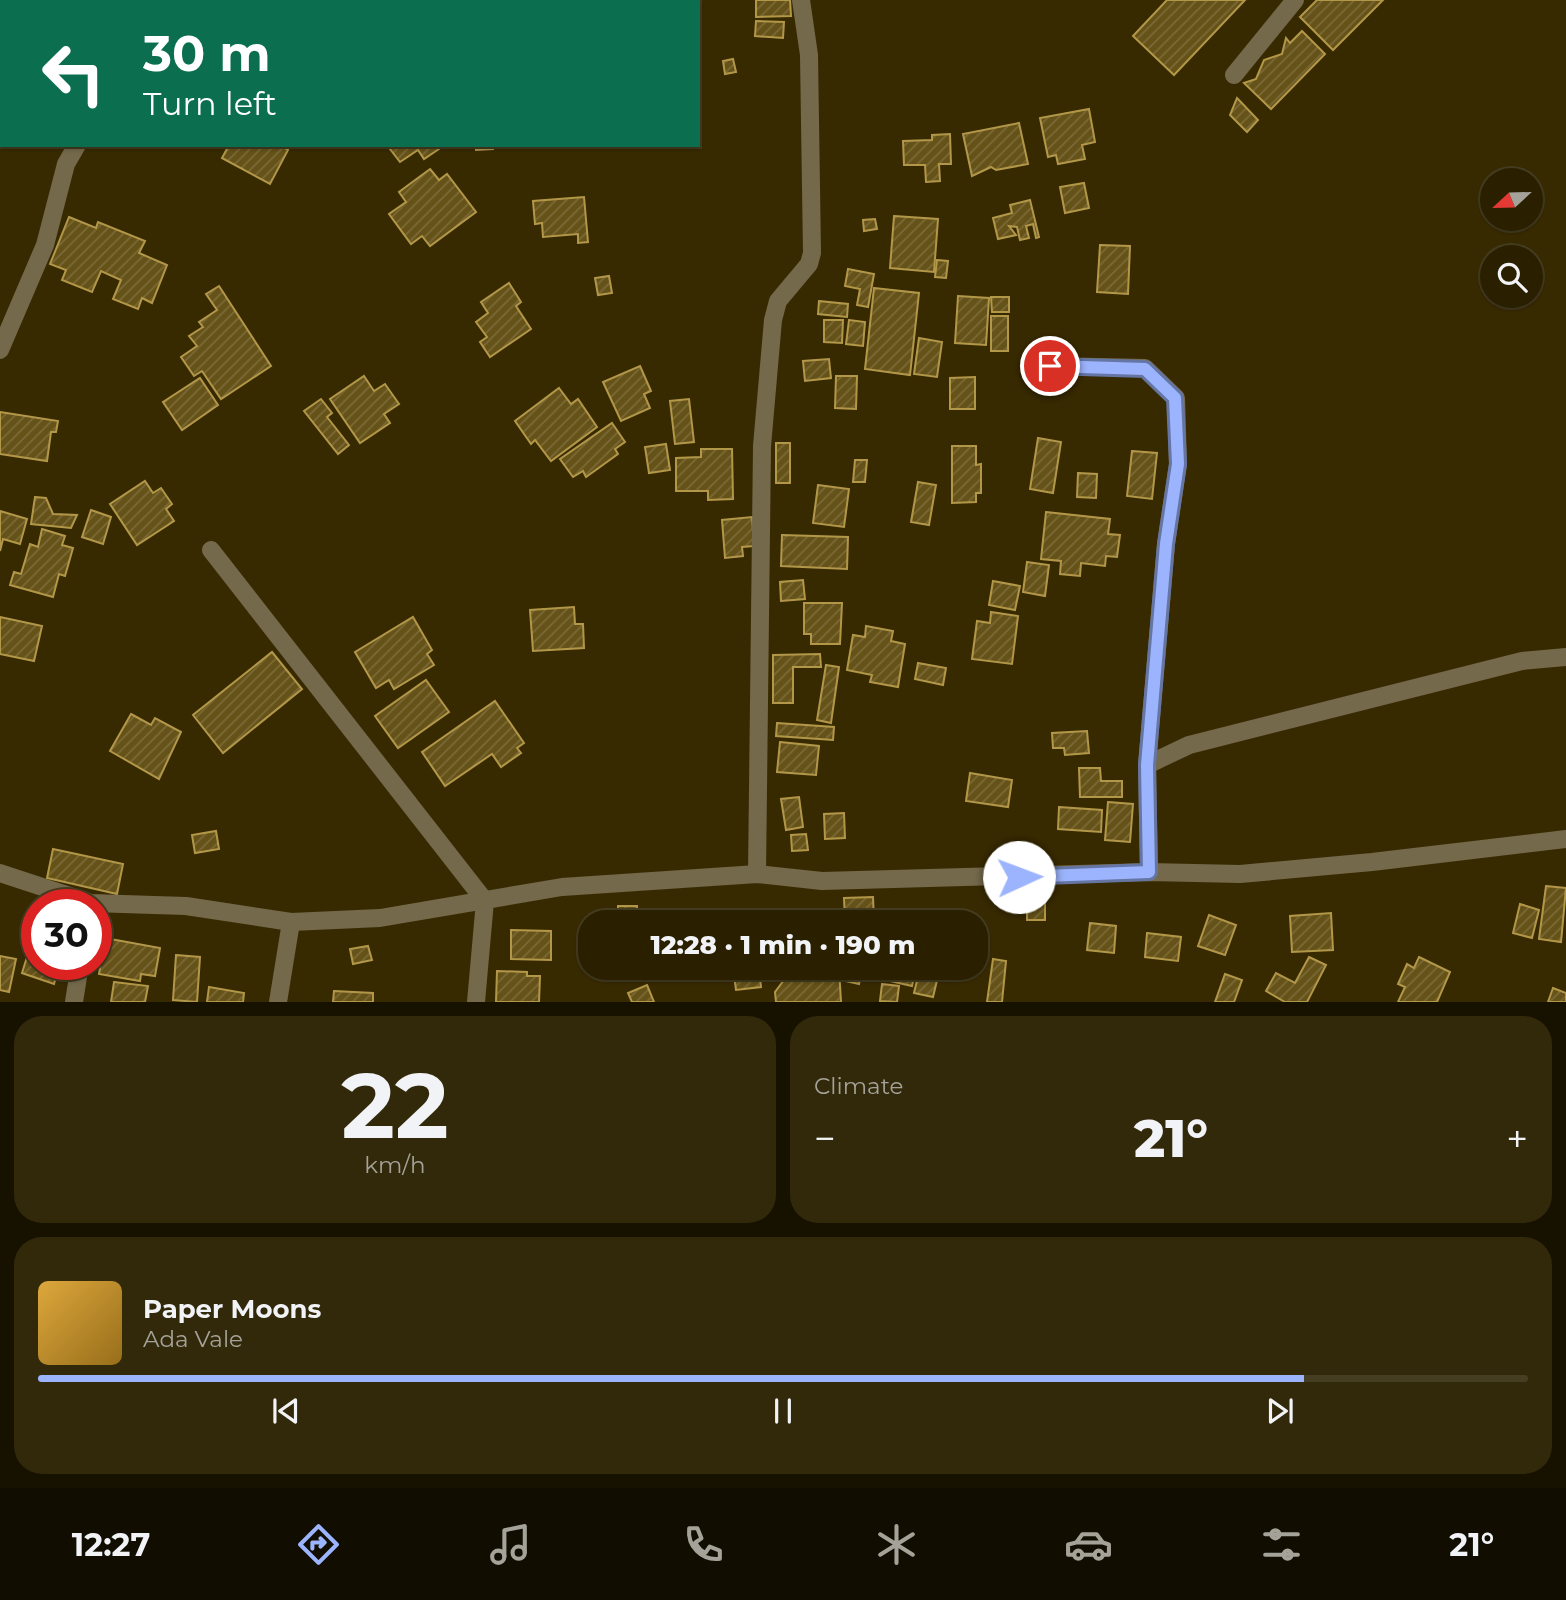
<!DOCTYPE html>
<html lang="en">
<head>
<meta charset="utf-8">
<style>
  :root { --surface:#2a2000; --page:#32280a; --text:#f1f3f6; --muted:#a5a399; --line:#463e22; --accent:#9cb4fd }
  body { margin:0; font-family:Montserrat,sans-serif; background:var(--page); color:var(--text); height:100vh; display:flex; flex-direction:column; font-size:26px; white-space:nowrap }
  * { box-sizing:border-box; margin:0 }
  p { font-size:23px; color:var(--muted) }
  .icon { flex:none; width:38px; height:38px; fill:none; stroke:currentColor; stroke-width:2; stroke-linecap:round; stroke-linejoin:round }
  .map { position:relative; height:1002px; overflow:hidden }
  .details { display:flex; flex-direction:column; gap:14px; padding:14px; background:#171200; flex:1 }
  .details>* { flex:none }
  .top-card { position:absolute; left:0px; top:0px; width:700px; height:147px; box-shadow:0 2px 5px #0004,0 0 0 2px var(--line); background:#0b6e4f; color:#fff; overflow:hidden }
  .needle { width:46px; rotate:248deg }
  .buttons { position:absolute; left:1480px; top:168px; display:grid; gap:14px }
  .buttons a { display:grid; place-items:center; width:63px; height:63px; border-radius:50%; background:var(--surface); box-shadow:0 2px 5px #0004,0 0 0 2px var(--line); font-size:35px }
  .speed { position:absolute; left:21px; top:889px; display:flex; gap:14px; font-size:35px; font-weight:700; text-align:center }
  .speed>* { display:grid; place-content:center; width:91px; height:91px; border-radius:50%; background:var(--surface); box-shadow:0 2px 5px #0004,0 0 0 2px var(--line); line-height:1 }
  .speed .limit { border:10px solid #d22; background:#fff; color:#111 }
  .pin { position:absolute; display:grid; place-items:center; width:60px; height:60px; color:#fff; margin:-30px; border:4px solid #fff; border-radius:50%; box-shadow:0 2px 7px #0007 }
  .me { position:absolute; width:77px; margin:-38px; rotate:88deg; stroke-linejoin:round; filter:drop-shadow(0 0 5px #0008) }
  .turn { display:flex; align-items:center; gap:24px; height:147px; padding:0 28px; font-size:32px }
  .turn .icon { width:91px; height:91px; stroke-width:2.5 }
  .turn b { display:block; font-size:49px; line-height:60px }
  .big { font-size:52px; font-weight:800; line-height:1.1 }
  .details .card { flex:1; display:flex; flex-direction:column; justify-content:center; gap:10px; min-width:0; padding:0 24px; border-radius:28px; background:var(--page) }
  .details .dial { align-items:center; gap:0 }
  .dial b { font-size:91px; line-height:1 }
  .song { display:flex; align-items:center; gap:21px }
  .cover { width:84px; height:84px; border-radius:10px; background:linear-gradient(135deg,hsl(40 70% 55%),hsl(40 70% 35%)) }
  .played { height:7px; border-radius:4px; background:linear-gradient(90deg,var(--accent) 85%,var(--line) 85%) }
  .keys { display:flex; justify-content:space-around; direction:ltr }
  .heat { display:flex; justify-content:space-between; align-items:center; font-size:38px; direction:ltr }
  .details .tiles { flex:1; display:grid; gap:14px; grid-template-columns:1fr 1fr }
  .card:last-child { grid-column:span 2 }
  .trip { position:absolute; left:578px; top:910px; width:410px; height:70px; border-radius:28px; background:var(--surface); box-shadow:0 2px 5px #0004,0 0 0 2px var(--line); font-weight:800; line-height:70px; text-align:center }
  .menu { display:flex; height:112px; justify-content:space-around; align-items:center; background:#110d00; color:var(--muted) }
  .menu .icon { width:49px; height:49px }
  .menu .current { color:var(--accent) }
  .menu b { font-size:32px; color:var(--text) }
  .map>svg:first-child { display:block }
  .building { fill:url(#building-hatch); stroke:#b39749; stroke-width:2 }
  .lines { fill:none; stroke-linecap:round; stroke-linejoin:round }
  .minor { stroke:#74694b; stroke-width:18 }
  .route-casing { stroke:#6575a4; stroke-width:18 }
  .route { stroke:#9cb4fd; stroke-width:12 }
</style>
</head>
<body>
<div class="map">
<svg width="1566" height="1002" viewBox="0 0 1566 1002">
  <defs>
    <pattern id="building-hatch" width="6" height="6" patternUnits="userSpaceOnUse" patternTransform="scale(1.75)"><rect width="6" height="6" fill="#655218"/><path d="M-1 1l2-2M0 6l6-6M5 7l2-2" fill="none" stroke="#7b6a37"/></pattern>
  </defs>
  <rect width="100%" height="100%" fill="#382a00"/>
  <g class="building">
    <polygon points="0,0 6,2 2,2 0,29"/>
    <polygon points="756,0 790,0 791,16 756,17"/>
    <polygon points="1167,0 1245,0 1174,75 1133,36"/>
    <polygon points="1317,0 1383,0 1333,50 1300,17"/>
    <polygon points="756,21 784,22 783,38 755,36"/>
    <polygon points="1302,31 1325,54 1271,109 1244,83 1256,79 1264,60 1282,54 1286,38 1290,43"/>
    <polygon points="733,59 736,72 725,74 723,61"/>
    <polygon points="1237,98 1258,120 1247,132 1230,115"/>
    <polygon points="1089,109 1095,142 1082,145 1085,159 1058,164 1056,155 1048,157 1040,118"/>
    <polygon points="1019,123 1028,164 996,170 991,167 972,176 963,134"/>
    <polygon points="950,134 951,164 939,164 940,181 926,182 925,165 904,165 903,141 932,140 932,135"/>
    <polygon points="229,145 279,145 288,150 270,184 222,158"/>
    <polygon points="396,145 437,145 439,149 424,159 418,150 400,162 390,149"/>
    <polygon points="476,145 493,145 493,149 476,150"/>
    <polygon points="430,169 439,180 447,174 476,212 430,246 422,236 411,244 389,214 406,202 399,192"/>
    <polygon points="1084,183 1089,208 1065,213 1060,187"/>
    <polygon points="584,197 588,242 578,243 578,234 543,237 542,223 535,224 533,201"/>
    <polygon points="1030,200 1039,237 1036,238 1033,224 1026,226 1029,238 1020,240 1017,227 1009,226 1016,235 998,239 993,218 1012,213 1010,205"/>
    <polygon points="894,216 938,219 934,272 890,268"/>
    <polygon points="69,217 96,228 98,222 145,241 139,253 167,265 152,303 142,298 138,309 113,299 121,280 101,271 92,292 62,280 66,270 50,264"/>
    <polygon points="875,219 877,229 864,231 863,220"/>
    <polygon points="1100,245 1130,246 1128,294 1097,292"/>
    <polygon points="937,260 948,261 946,278 935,277"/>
    <polygon points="848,269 874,274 868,307 857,305 860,289 845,286"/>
    <polygon points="609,276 612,293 598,295 595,278"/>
    <polygon points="509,283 521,302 516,306 531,329 490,357 480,342 487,337 476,322 488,313 481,302"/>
    <polygon points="219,286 271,366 221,399 202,371 194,376 181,357 197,346 189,336 203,327 199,322 217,310 206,294"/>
    <polygon points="874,288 919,293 910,375 865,369"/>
    <polygon points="958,296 989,298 986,345 955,343"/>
    <polygon points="991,297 1009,297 1009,312 992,312"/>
    <polygon points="819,301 848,304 847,317 818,314"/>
    <rect x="991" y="316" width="17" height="35"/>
    <polygon points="824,320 843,320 842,343 824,342"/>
    <polygon points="849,320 865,322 863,346 846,344"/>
    <polygon points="919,338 942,342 937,377 914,374"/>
    <polygon points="829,359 831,378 805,381 803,361"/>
    <polygon points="640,366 651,391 644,394 650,408 621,421 603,382"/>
    <polygon points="364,376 374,391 385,384 399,404 384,414 390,423 360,443 330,399"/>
    <polygon points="836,376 857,376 856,409 835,408"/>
    <polygon points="975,377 975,409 950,409 950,378"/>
    <polygon points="200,378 218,405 182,430 163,402"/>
    <polygon points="559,388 571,404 578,399 597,427 551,461 535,440 531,444 515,421"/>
    <polygon points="321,399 332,413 327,417 349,445 338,454 304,411"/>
    <polygon points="689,399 694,442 675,444 670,401"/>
    <polygon points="0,412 58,421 56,432 51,432 47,461 0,454"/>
    <polygon points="612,423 625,442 615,449 618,454 586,477 583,471 573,477 560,459"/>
    <polygon points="1038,438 1061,442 1053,493 1030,489"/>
    <rect x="776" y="443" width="14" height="40"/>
    <polygon points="666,444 670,470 649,473 645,447"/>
    <polygon points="952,446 976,446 976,465 981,464 981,493 976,493 976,502 952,503"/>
    <polygon points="701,449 732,449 733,499 708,500 708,491 676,491 676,458 701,457"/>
    <polygon points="1132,451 1157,453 1152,499 1127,496"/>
    <polygon points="855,460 867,460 865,482 853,482"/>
    <polygon points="1078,473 1097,474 1096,498 1077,497"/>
    <polygon points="145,481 153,493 161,488 172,504 166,509 174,521 137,545 110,504"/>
    <polygon points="918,482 936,485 929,525 911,522"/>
    <polygon points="818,485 849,489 844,527 813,523"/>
    <polygon points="35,497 46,498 53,514 77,515 71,528 31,524"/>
    <polygon points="91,510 111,517 103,544 82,537"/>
    <polygon points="0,511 27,519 20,544 3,539 0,551"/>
    <polygon points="1046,512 1110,519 1108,534 1120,535 1117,557 1106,556 1105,566 1081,563 1080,576 1060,574 1061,561 1041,559"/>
    <polygon points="752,517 754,546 742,547 743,556 725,558 722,520"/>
    <polygon points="42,529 65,536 62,545 73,548 65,576 59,574 53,597 10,585 14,572 21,574 30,544 38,547"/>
    <polygon points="782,535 848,537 847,569 781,566"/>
    <polygon points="1027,562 1049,565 1045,596 1023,592"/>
    <polygon points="803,580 805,599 781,601 780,582"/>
    <polygon points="993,581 1020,586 1015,610 989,605"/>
    <polygon points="804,603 842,603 840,644 811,644 811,634 804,634"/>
    <polygon points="574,607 575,624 583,624 584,648 533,651 530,610"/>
    <polygon points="991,612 1018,616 1012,664 972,659 977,621 990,623"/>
    <polygon points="0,617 42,626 34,661 0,654"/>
    <polygon points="413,617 432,650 427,654 434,665 394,689 389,680 376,688 355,652"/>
    <polygon points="866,626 893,631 891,641 905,644 898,687 870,682 872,675 847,670 853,635 865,637"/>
    <polygon points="272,652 302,689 223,753 193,715"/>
    <polygon points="820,654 821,667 793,667 793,703 773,703 773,655"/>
    <polygon points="918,663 946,668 943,685 915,679"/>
    <polygon points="826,665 839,667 831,723 817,720"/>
    <polygon points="426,680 449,712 398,748 375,716"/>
    <polygon points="495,701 524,743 517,748 521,753 501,767 492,754 445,786 422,752"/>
    <polygon points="131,714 151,725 155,718 181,732 159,779 110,751"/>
    <polygon points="777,723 834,727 833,740 776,736"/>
    <polygon points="1087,731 1089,753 1065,755 1064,748 1053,748 1052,733"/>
    <polygon points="780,742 819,746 816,775 777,772"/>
    <polygon points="1079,768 1100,768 1101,781 1122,781 1122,797 1080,797"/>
    <polygon points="970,773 1012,780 1008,807 966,801"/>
    <polygon points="799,797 803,827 786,830 781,799"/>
    <polygon points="1108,802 1133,804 1130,842 1105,840"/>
    <polygon points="1059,807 1102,810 1101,832 1058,829"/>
    <polygon points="844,813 845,838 825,839 824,814"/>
    <polygon points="216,831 219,849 195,853 192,835"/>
    <polygon points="806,834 808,850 792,851 791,835"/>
    <polygon points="53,849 123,864 117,894 47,878"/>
    <polygon points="1546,886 1566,888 1561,942 1539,939"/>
    <polygon points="873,897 874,922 845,922 844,898"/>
    <polygon points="1027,899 1045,900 1045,920 1027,920"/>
    <polygon points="1520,904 1539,910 1532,938 1513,933"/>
    <polygon points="618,906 637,906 636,922 618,922"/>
    <polygon points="1331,913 1333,950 1292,952 1290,916"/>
    <polygon points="728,914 729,922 699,922 698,917"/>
    <polygon points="1209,915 1236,925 1225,955 1198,946"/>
    <polygon points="768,916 787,917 787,922 768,922"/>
    <polygon points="1090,923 1116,926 1114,953 1087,950"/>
    <polygon points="36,928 37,964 77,964 74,975 58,970 54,984 22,973"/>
    <polygon points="511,930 551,931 551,960 511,959"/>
    <polygon points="1147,933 1181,937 1178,961 1145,957"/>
    <polygon points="105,938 160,948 155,976 141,974 140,981 99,974"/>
    <polygon points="368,946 372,960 353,964 350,949"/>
    <polygon points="176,955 200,957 197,1002 173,1000"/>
    <polygon points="0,956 16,959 9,992 0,990"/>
    <polygon points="1309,957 1326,965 1307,1002 1285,1002 1266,991 1276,973 1295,983"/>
    <polygon points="1419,957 1450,972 1437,1002 1398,1002 1405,987 1398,984 1407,964 1414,968"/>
    <polygon points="993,959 1006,961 1002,1002 987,1002"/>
    <rect x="603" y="968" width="35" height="7"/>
    <polygon points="733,968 759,968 761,987 736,990"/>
    <polygon points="793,968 839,968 841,1002 776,1002 775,992"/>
    <polygon points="842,968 862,968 859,984 841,980"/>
    <polygon points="879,968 916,968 912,986 877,978"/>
    <polygon points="920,968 940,968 933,997 914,993"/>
    <polygon points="497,971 527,972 527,976 540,976 539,1002 496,1002"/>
    <polygon points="1225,974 1242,980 1234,1002 1215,1002"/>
    <polygon points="114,982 148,986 145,1002 111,1002"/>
    <polygon points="882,984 899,986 897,1002 880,1001"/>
    <polygon points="647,985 654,1002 632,1002 628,993"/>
    <polygon points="209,987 244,993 243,1002 207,1002"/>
    <polygon points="1553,988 1566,993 1566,1002 1548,1002"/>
    <polygon points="334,991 373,993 373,1002 333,1002"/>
  </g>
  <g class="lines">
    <g class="minor">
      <polyline points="165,2 166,0"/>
      <polyline points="1234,75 1295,0"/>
      <polyline points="0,350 45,245 66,164 77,145"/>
      <polyline points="1050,366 1145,368 1176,398 1178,464 1166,544 1147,765 1149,872"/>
      <polyline points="211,550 485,901 476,1002"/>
      <polyline points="1147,765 1189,745 1522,661 1566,657"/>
      <polyline points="0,873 91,903 186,906 291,922 380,918 562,887 757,874 822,881 1149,872 1240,874 1372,862 1566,839"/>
      <polyline points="757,874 762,446 773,320 778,301 809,264 812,253 809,55 801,0"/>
      <polyline points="74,1002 80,964"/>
      <polyline points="278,1002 291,922"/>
    </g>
  </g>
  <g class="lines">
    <g class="route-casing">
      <polyline id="route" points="1019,877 1149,872 1147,765 1166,544 1178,464 1175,398 1145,369 1050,366"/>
    </g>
    <use href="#route" class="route"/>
  </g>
</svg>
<div class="buttons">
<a><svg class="needle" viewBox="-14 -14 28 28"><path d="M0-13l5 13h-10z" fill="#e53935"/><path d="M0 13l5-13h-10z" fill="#a5a399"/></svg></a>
<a><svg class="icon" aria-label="search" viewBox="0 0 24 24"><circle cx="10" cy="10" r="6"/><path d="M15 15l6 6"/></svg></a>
</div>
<div class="speed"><div class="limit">30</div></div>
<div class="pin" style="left:1050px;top:366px;background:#d93025"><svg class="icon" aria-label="arrive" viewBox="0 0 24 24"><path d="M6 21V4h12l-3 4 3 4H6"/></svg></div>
<svg class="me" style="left:1019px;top:877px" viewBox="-20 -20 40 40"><circle r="19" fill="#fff"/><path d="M0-13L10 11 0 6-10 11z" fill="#9cb4fd"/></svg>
<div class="trip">12:28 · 1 min · 190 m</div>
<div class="top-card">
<div class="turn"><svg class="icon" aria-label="left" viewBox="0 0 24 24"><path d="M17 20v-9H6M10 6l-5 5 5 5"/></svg><div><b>30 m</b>Turn left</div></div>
</div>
</div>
<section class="details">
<div class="tiles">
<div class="card dial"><b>22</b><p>km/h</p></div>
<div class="card"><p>Climate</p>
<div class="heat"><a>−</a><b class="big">21°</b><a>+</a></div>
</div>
<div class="card">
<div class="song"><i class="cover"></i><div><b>Paper Moons</b><p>Ada Vale</p></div></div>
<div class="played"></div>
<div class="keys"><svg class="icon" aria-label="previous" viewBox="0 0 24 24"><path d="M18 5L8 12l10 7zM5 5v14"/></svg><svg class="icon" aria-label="pause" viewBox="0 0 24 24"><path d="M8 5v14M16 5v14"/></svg><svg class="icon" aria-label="next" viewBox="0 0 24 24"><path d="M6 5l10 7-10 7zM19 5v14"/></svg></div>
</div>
</div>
</section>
<nav class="menu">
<b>12:27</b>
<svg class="icon current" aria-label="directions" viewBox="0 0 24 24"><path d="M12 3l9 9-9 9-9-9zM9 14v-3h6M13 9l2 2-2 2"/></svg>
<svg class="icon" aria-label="music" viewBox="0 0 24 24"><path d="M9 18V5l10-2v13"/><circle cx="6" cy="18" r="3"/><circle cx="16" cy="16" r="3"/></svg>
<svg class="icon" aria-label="phone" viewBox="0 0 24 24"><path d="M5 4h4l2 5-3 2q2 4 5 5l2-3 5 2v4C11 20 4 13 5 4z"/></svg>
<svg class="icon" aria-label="climate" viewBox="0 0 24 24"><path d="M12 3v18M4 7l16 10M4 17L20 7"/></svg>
<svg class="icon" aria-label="car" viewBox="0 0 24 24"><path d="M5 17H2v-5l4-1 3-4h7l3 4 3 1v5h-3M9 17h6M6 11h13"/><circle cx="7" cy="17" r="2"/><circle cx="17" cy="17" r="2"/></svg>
<svg class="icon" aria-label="filters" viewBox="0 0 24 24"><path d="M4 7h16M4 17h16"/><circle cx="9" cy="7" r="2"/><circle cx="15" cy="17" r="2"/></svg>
<b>21°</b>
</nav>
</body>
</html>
